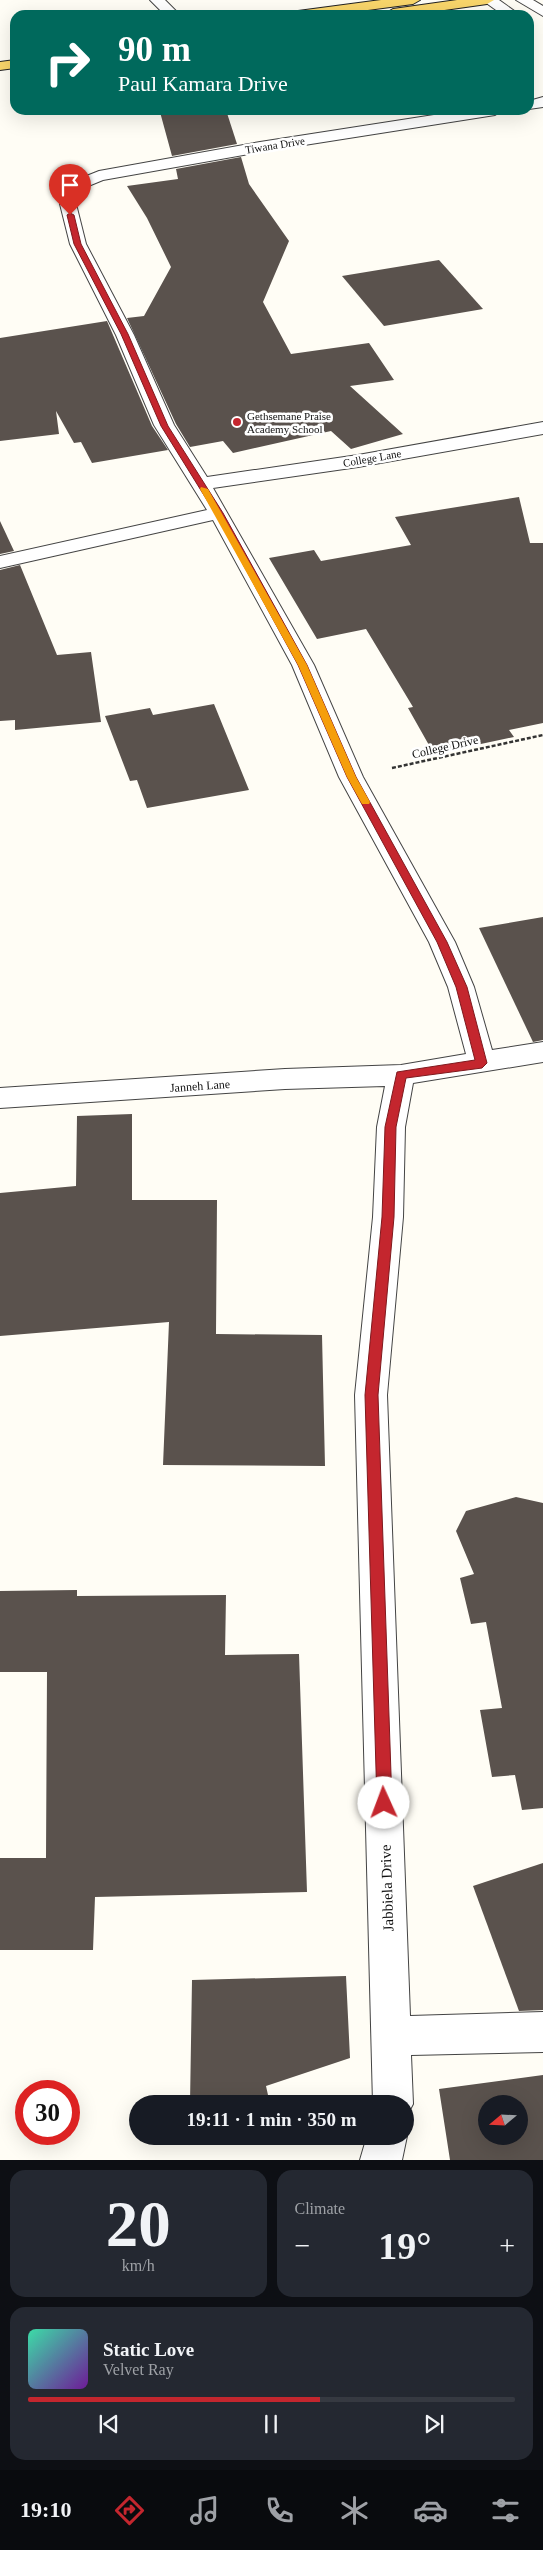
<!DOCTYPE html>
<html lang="en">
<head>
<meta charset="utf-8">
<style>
  :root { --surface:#171b24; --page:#242831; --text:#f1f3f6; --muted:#9ea1a6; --line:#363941; --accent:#c4262e }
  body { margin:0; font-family:"Times New Roman",serif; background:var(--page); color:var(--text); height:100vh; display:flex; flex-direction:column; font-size:19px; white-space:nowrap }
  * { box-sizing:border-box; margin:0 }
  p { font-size:16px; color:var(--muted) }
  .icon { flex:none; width:28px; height:28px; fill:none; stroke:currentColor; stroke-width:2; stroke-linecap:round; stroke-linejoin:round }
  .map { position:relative; height:2160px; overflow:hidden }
  .drawer { display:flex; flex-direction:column; gap:10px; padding:10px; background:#0d0f14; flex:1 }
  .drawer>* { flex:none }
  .banner { position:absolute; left:10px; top:10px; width:524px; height:105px; border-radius:15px; box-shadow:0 5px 20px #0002; background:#00695c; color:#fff; overflow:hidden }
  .needle { width:32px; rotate:251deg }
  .tools { position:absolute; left:478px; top:2095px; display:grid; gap:10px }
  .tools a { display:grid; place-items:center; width:50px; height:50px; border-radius:50%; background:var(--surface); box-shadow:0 5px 20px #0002; font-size:25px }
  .speed { position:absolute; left:15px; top:2080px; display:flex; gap:10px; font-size:25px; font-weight:700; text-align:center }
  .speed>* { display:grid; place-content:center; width:65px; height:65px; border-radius:50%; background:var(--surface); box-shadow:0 5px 20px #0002; line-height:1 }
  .speed .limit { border:8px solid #d22; background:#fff; color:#111 }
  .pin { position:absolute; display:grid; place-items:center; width:42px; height:42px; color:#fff; margin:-51px -21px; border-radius:50% 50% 50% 0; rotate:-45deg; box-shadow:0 0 5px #0007 }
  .pin .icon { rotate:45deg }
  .me { position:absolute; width:55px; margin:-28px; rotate:358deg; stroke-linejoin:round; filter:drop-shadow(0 0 4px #0008) }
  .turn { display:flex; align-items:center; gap:18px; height:105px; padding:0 25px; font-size:22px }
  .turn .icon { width:65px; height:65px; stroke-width:2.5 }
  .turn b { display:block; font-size:35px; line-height:42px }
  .big { font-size:38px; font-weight:800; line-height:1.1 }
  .drawer .tile { flex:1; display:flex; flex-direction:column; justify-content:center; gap:8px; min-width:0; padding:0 18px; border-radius:15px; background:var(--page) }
  .drawer .dial { align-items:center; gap:0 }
  .dial b { font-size:65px; line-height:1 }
  .song { display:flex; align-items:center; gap:15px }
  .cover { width:60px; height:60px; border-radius:8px; background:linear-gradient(135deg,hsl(160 70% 55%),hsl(280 70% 35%)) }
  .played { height:5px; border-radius:2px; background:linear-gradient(90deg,var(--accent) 60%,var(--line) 60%) }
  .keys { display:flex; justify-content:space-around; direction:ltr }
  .heat { display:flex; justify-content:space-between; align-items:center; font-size:28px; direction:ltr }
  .drawer .tiles { flex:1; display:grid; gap:10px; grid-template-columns:1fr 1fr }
  .tile:last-child { grid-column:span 2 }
  .trip { position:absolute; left:129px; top:2095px; width:285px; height:50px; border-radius:25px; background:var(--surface); box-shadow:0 5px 20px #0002; font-weight:800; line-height:50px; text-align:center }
  .dock { display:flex; height:80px; justify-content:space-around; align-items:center; background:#090b0e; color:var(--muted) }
  .dock .icon { width:35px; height:35px }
  .dock .active { color:var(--accent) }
  .dock b { font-size:22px; color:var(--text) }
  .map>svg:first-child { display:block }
  .building { fill:#5a524d; fill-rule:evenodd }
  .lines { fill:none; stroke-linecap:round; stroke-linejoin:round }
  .minor-casing { stroke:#444; stroke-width:2 }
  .primary-casing { stroke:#222; stroke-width:2 }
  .path { stroke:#333; stroke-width:2.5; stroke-dasharray:4 2; stroke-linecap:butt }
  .minor { fill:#fff; fill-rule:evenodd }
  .primary { fill:#f9d66b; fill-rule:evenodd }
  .route { fill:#c4262e; stroke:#7f191e }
  .slow { fill:#f59e0b }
  .poi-dot { fill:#c4262e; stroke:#fff; stroke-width:2 }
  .labels { text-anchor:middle; stroke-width:5; stroke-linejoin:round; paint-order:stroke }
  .far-street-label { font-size:11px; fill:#111; stroke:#fff }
  .far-poi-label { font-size:11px; fill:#111; stroke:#fff; text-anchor:start }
  .street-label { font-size:12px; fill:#111; stroke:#fff }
  .near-street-label { font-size:15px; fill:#111; stroke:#fff }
</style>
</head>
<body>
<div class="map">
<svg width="543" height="2160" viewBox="0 0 543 2160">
  <rect width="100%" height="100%" fill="#fffdf5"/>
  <g class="building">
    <polygon points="197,110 226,110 237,144 172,156 160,112"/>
    <polygon points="241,157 249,184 289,241 263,302 291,354 369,343 394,380 350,386 403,434 351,449 331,431 233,453 223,441 190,447 176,424 127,318 144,316 171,267 147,218 127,186 178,179 176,169"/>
    <polygon points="439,260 483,309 384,326 342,276"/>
    <polygon points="107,321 152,426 168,450 92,463 81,442 74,443 56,411 59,434 0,441 0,338"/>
    <polygon points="519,497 530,543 543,543 543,723 509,730 514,737 434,754 408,708 413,707 366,629 317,639 269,558 314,550 321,561 411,545 395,517"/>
    <polygon points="0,521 14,551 0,554"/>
    <polygon points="20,565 57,655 91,652 101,722 15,730 15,720 0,721 0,570"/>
    <polygon points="214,704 249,790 147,808 137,780 130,781 105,716 150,708 153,715"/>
    <polygon points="543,917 543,1040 533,1042 479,928"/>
    <polygon points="132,1114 132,1200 217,1200 216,1334 322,1335 325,1466 163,1465 169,1322 0,1336 0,1193 76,1186 77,1116"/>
    <polygon points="516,1497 543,1503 543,1808 522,1810 515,1775 492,1777 480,1710 502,1708 486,1622 471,1624 460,1578 474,1574 456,1531 466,1511"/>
    <polygon points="77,1590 77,1596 226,1595 225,1655 299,1654 307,1892 95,1897 93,1950 0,1950 0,1858 46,1858 47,1672 0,1672 0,1591"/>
    <polygon points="543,1863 543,2010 519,2011 473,1886"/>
    <polygon points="346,1976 350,2058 266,2086 270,2104 190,2104 192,1980"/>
    <path d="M543 2075V2160H450L439 2089ZM486 2104H519V2136H486Z"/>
  </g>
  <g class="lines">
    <g class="minor-casing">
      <g id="minor">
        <polygon points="150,0 165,0 180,15 165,15"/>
        <polygon points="482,0 499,0 520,15 503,15"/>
        <polygon points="516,0 533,0 543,6 543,16"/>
        <polygon points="543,97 543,107 529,109 529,101"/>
        <polygon points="466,110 503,110 495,115 260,152 103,180 86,187 76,204 86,244 134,335 174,425 207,477 358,455 543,422 543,434 358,467 213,488 314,665 363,777 455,942 474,987 492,1050 543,1042 543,1062 413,1083 405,1127 403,1217 387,1395 410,2016 543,2012 543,2052 411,2055 413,2104 405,2119 405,2104 373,2104 355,1395 373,1217 377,1127 385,1086 285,1089 0,1108 0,1088 285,1069 401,1065 466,1054 448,987 429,942 339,777 292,665 213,520 0,568 0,556 207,510 154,425 116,335 70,244 60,204 74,181 99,171 260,142"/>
        <polygon points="405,2130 407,2136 402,2160 360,2160 367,2136 405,2136"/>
      </g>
    </g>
    <g class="primary-casing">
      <g id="primary">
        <polygon points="381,0 420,0 413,4 330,15 291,15 298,11"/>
        <polygon points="457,0 494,0 487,4 409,15 387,15 386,13 393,9"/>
        <polygon points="15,60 15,68 0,70 0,62"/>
      </g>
    </g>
    <polyline class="path" points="392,768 543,735"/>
    <use href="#minor" class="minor"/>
    <use href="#primary" class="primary"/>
  </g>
  <polygon class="route" points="70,213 74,215 81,244 128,334 168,426 223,513 307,665 356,777 447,942 467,987 487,1063 482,1068 406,1078 396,1127 394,1217 378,1395 392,1803 389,1808 384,1811 379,1808 377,1803 365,1395 382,1217 385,1127 397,1072 475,1060 456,987 437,942 347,777 298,665 215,513 161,426 121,334 74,244 67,215"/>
  <polygon class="slow" points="201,487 208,489 307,665 356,777 370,802 369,804 362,804 347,777 298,665 200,489"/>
  <circle class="poi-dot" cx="237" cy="422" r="5"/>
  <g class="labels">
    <g class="far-street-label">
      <text transform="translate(275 145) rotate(-9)" y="4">Tiwana Drive</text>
      <text transform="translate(372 458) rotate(-10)" y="4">College Lane</text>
    </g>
    <g class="far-poi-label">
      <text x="247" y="420">Gethsemane Praise<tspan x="247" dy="13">Academy School</tspan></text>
    </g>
    <g class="street-label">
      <text transform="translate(445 747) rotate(-13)" y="4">College Drive</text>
      <text transform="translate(200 1086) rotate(-4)" y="4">Janneh Lane</text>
    </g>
    <g class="near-street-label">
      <text transform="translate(387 1888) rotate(-92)" y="5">Jabbiela Drive</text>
    </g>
  </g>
</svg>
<div class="tools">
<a><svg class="needle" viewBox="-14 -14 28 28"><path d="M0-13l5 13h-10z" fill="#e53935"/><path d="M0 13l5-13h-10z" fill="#9ea1a6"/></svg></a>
</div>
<div class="speed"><div class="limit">30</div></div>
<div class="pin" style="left:70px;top:215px;background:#d93025"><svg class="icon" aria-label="arrive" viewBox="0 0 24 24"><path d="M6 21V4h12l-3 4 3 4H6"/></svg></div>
<svg class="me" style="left:384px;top:1803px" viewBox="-20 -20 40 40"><circle r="19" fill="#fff"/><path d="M0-13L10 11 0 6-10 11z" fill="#c4262e"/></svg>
<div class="trip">19:11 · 1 min · 350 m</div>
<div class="banner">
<div class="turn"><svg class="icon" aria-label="right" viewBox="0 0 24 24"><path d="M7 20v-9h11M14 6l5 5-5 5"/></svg><div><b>90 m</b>Paul Kamara Drive</div></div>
</div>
</div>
<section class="drawer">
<div class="tiles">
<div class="tile dial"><b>20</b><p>km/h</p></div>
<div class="tile"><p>Climate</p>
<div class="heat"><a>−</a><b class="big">19°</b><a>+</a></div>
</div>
<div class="tile">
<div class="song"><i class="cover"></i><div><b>Static Love</b><p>Velvet Ray</p></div></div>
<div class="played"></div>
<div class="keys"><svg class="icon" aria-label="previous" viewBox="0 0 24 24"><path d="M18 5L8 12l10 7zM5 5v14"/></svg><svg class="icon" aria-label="pause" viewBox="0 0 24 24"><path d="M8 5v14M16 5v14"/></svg><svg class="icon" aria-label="next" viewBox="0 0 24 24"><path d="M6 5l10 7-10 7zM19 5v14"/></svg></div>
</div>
</div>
</section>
<nav class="dock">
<b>19:10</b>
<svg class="icon active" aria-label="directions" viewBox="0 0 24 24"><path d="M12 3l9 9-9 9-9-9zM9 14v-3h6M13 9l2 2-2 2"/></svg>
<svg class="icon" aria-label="music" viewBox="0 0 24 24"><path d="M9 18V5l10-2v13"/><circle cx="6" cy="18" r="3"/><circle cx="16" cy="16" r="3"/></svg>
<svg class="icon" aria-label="phone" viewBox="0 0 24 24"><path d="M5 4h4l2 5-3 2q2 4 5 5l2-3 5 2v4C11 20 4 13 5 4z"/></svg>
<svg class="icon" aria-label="climate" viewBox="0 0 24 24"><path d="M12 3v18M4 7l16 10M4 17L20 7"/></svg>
<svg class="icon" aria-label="car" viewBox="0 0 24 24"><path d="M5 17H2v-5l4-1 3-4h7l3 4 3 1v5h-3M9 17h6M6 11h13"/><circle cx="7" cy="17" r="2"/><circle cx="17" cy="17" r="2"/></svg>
<svg class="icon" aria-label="filters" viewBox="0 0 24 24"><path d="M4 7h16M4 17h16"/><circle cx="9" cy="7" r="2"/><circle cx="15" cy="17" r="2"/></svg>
</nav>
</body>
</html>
